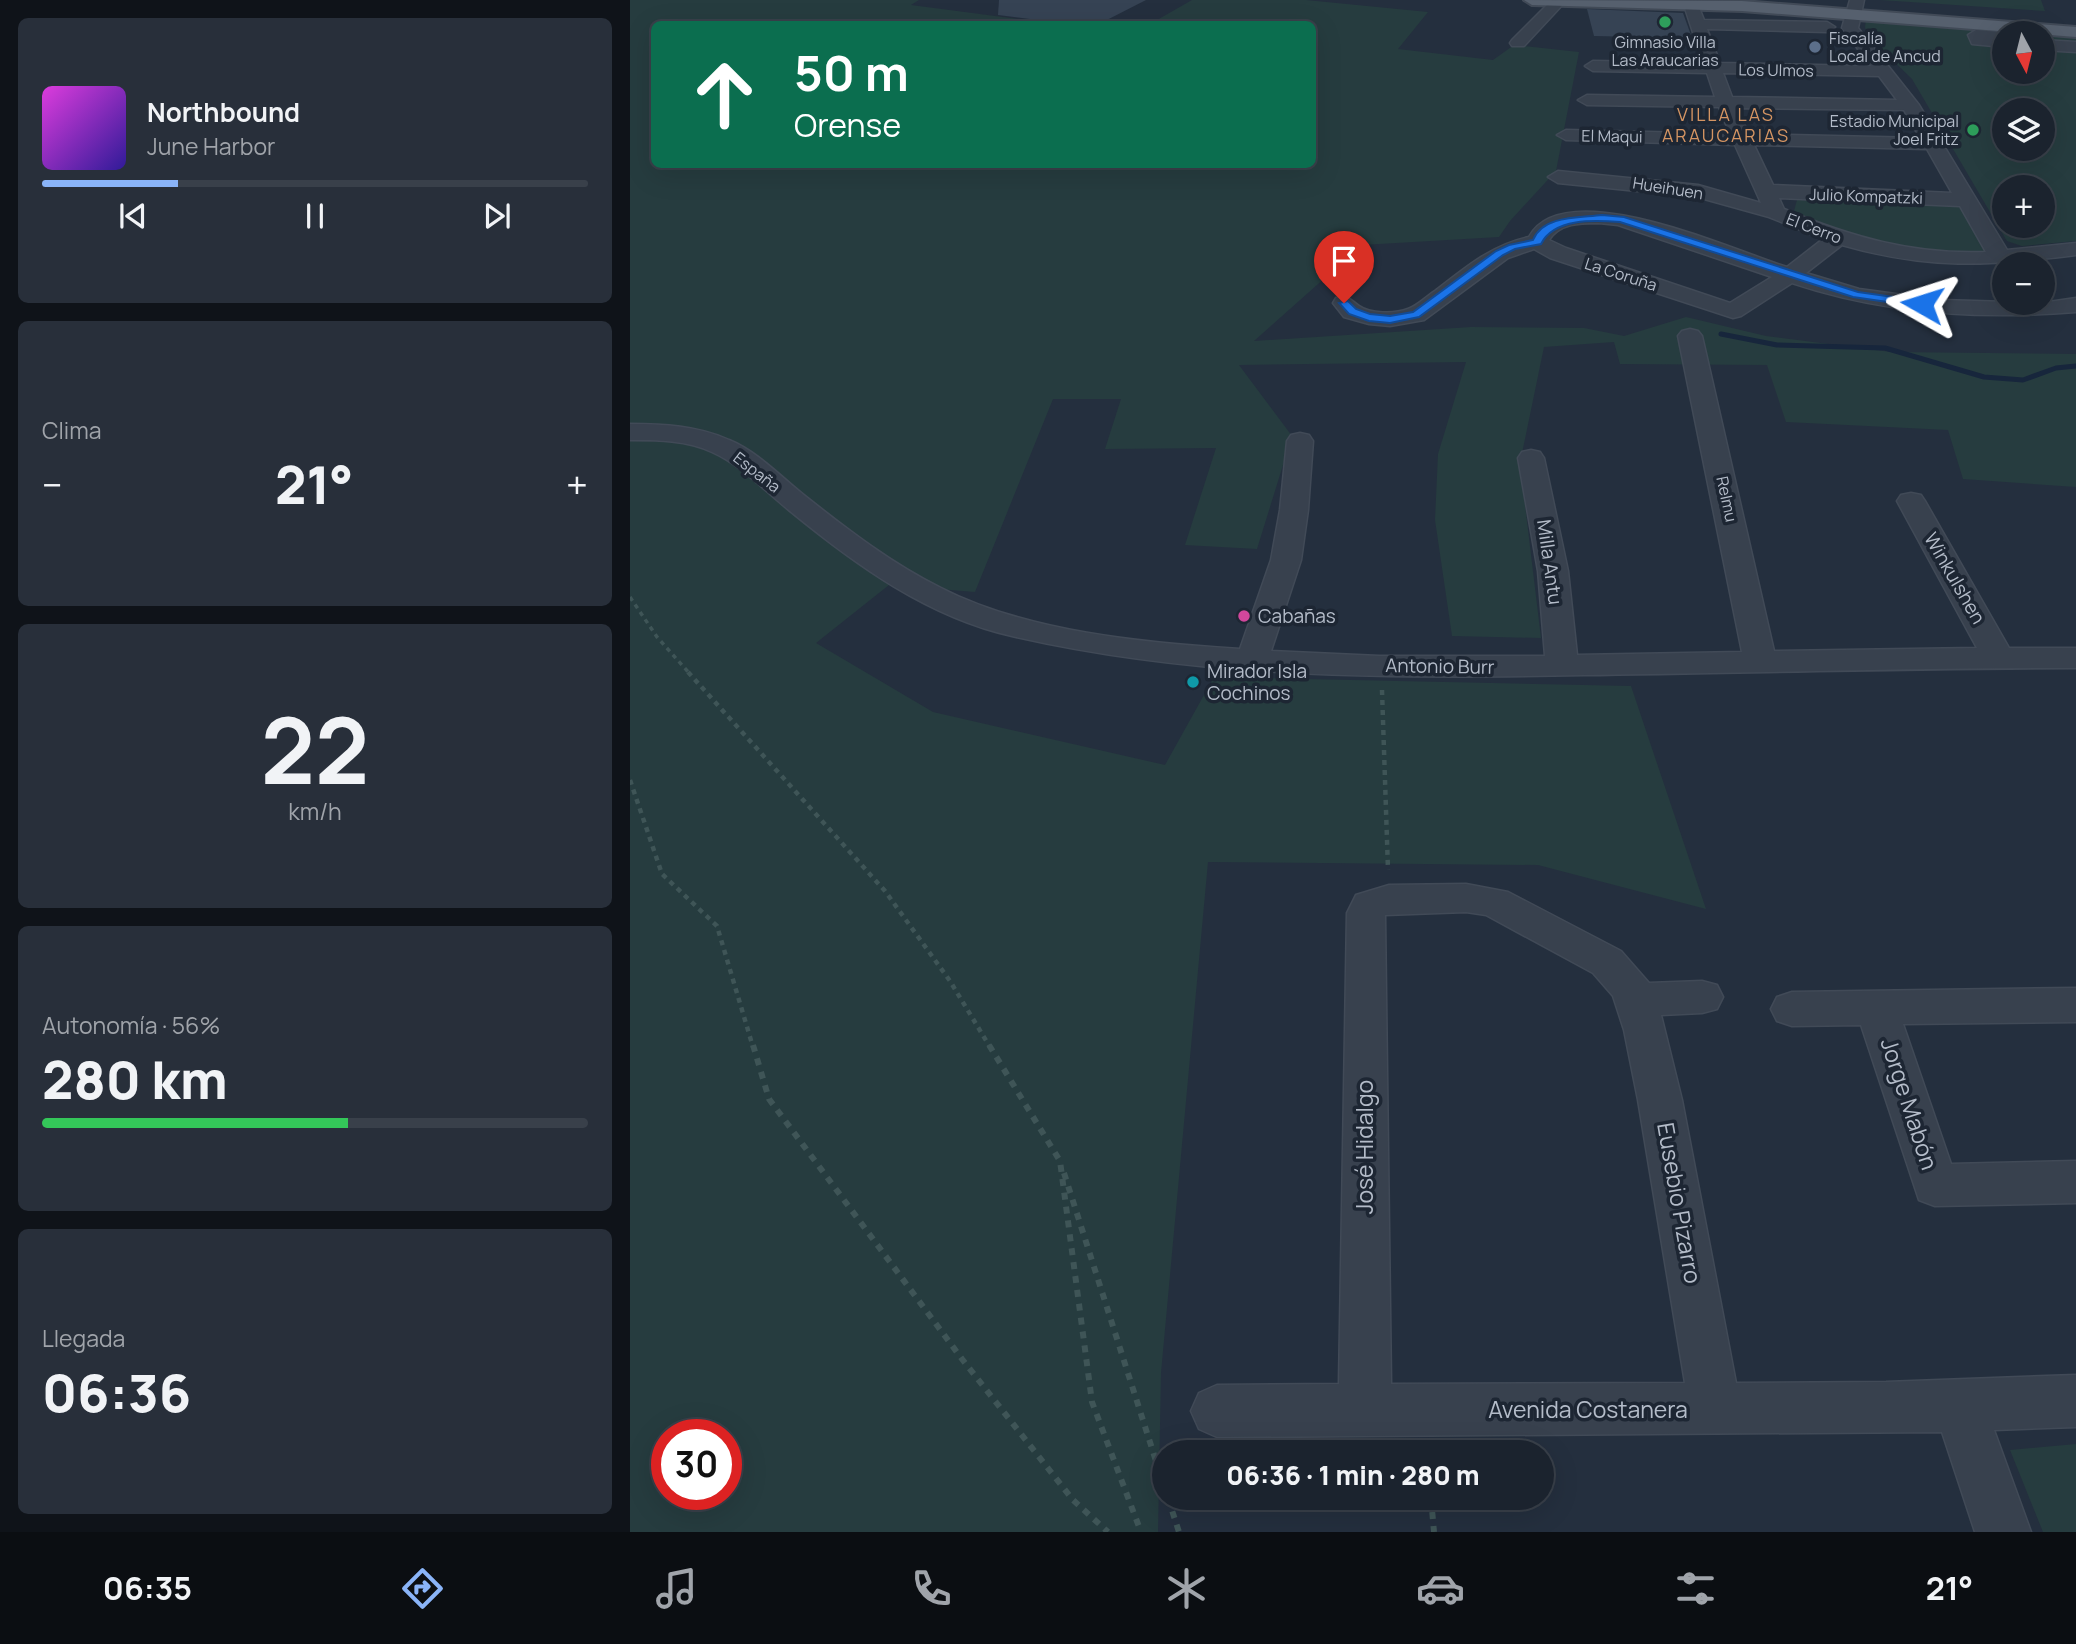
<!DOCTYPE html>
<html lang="es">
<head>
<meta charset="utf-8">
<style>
  :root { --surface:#1b232e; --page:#282f3a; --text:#f1f3f6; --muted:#a0a4aa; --line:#39404a; --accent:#8ab4f8 }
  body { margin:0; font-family:Manrope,sans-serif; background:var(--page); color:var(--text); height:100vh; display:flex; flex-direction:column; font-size:26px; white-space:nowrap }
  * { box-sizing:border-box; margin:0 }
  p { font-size:23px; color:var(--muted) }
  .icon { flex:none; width:38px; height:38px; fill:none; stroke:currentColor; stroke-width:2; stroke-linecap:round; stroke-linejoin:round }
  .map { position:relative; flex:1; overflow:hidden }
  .details { display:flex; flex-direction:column; gap:18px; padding:18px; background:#0f1319; width:630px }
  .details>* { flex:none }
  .guide { position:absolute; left:21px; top:21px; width:665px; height:147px; border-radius:10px; box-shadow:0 7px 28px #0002,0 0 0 2px var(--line); background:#0b6e4f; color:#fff; overflow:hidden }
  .needle { width:46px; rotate:173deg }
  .controls { position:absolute; left:1362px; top:21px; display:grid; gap:14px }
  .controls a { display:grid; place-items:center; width:63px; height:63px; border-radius:50%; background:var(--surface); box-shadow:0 7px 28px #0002,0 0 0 2px var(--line); font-size:35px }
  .speed { position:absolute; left:21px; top:1419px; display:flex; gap:14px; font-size:35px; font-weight:700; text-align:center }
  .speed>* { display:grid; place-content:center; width:91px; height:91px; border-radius:50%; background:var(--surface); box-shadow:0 7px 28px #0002,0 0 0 2px var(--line); line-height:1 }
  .speed .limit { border:10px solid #d22; background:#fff; color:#111 }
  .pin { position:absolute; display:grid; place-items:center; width:60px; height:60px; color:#fff; margin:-72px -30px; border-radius:50% 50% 50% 0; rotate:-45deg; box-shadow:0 0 7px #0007 }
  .pin .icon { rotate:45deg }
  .me { position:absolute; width:77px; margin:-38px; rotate:276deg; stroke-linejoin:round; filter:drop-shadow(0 0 5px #0008) }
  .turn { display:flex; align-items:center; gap:24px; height:147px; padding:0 28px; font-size:32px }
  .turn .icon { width:91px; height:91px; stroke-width:2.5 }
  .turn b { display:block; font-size:49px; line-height:60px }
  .big { font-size:52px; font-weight:800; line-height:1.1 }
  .details .card { flex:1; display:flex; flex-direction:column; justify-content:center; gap:10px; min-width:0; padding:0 24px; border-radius:10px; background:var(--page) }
  .details .dial { align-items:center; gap:0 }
  .dial b { font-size:91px; line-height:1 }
  .song { display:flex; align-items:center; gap:21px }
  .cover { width:84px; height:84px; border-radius:10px; background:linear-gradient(135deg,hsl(300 70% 55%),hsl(250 70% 35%)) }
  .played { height:7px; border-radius:4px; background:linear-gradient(90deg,var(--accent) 25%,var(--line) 25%) }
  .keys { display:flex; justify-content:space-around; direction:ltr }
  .heat { display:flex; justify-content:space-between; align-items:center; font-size:38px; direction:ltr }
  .charge { height:10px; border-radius:5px; background:linear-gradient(90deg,#34c759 56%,var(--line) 0) }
  .trip { position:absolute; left:522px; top:1440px; width:402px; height:70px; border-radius:35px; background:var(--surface); box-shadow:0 7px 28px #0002,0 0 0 2px var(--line); font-weight:800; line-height:70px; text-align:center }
  .tabs { display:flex; height:112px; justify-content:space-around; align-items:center; background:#0b0e12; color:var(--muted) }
  .tabs .icon { width:49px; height:49px }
  .tabs .current { color:var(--accent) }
  .tabs b { font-size:32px; color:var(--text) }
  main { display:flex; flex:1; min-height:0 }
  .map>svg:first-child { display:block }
  .green { fill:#263c3f; fill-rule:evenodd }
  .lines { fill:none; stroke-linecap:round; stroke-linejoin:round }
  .stream { stroke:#17263c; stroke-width:5 }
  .building { fill:#364354 }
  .minor-casing { stroke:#414a57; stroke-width:3 }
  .major-casing { stroke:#414a57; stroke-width:4 }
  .path-far2 { stroke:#3f5557; stroke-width:3.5; stroke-dasharray:4.5 4.5; stroke-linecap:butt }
  .path-far1 { stroke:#3f5557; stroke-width:4.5; stroke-dasharray:5 5; stroke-linecap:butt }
  .path { stroke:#3f5557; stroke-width:6; stroke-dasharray:7 7; stroke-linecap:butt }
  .minor { fill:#38414e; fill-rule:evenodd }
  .major { fill:#56606e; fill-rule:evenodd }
  .route { fill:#1a73e8; stroke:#114b97; stroke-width:2 }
  .leisure-dot { fill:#2e9e5b; stroke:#1d2633; stroke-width:2.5 }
  .service-dot { fill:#5c6f8a; stroke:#1d2633; stroke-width:2.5 }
  .hotel-dot { fill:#d1479c; stroke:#1d2633; stroke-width:2.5 }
  .culture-dot { fill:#0f9aa8; stroke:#1d2633; stroke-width:2.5 }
  .labels { text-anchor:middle; stroke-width:7; stroke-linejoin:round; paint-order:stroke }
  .far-poi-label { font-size:16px; fill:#b4bcc9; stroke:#1d2633; text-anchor:start }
  .far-street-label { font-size:16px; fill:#b4bcc9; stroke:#1d2633 }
  .far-neighbourhood-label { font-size:18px; letter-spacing:2px; fill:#d59563; stroke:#1d2633 }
  .street-label { font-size:19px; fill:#b4bcc9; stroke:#1d2633 }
  .poi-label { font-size:19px; fill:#b4bcc9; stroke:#1d2633; text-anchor:start }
  .near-street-label { font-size:23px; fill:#b4bcc9; stroke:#1d2633 }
</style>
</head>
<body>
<main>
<section class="details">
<div class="card">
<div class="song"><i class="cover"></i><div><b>Northbound</b><p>June Harbor</p></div></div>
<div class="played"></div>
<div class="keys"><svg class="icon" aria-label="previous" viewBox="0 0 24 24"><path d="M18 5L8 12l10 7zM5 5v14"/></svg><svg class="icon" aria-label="pause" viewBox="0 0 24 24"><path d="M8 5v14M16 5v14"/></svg><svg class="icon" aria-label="next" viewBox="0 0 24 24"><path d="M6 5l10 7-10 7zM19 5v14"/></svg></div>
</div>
<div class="card"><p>Clima</p>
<div class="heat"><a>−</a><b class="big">21°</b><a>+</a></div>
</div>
<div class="card dial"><b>22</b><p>km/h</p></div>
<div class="card"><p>Autonomía · 56%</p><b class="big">280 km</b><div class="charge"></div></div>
<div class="card"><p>Llegada</p><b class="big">06:36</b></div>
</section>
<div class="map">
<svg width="1446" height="1532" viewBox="0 0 1446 1532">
  <rect width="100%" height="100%" fill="#242f3e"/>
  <g class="green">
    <path d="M0 0H289L281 5 427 24H24V164H682V24H520L562 0H676L798 12 768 49 863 60 884 45 949 52 926 171 880 221 869 237 732 245 624 341 841 327 954 328 994 336 1056 317 1136 336 1261 352 1446 354V487L1333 479 1318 430 1156 422 1137 365 990 364 984 342 914 347 890 463 911 638 822 636 805 520 808 454 836 362 609 365 662 436 627 549 555 545 586 448 475 449 491 399H423L345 592 259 585 186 643 303 712 535 765 584 677 1001 686 1076 909 908 865 578 862 531 1373 528 1532H0ZM37 1435H96V1494H37Z"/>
    <polygon points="1250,0 1411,0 1415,11"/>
    <path d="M1236 20 1446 34V241L1392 246 1377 241 1282 79 1238 36 1235 27ZM1374 33H1412V72H1374ZM1374 110H1412V149H1374ZM1374 187H1412V226H1374Z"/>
    <path d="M1167 200 1330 206 1360 253C1292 257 1226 240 1164 211Z"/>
    <polygon points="1446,1444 1446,1532 1413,1532 1380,1450"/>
  </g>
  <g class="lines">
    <polyline class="stream" points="1091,334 1147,345 1255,348 1354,377 1393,380 1426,368 1446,366"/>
  </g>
  <g class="building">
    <polygon points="369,0 516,0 469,24 439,24 368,15"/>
    <polygon points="957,9 1053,13 1062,38 964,36"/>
  </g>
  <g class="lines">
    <g class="minor-casing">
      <g id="minor">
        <polygon points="922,0 935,2 894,46 882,46 880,43 882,40"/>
        <path d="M1220 0H1234L1228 28 1289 105 1377 250 1446 243V255C1356 266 1300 270 1212 245L1176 273 1229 289 1310 300 1412 303 1446 298V312C1349 320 1255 314 1162 283L1111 316 1103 318 920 258 904 249 878 258 794 320 760 326 739 324 714 317 703 303 706 298C719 295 720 300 729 306 740 314 765 314 778 309 787 306 797 296 805 291 835 268 861 245 899 237 934 172 1104 251 1157 267L1193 239 1139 217 1067 197 928 183 918 177 928 171 1068 185 1131 203 1105 145 936 140 927 135 936 130 1100 134 1089 107 957 105 948 100 957 95 1085 97 1077 73 963 71 955 66 963 61 1073 63 1054 5 1061 1 1068 5 1074 20 1197 22 1205 27 1197 32 1077 29 1090 63 1241 66 1212 28ZM1093 73 1249 76 1267 100 1102 97ZM1106 108 1274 110 1290 138 1119 134ZM1124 145 1297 149 1322 193 1143 185ZM1149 198 1330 206 1356 252C1285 255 1220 237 1154 209ZM969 223 988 225 1142 277 1100 303 936 248 919 240C930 223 950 223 969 223Z"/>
        <polygon points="1346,30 1378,33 1374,33 1374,47 1342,44 1338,35"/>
        <polygon points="1412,40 1446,42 1446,52 1412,50"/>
        <path d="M1060 329 1068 331 1072 336 1144 651 1347 648 1267 501 1271 495 1281 493 1291 495 1295 501 1379 648H1446V668C1282 668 1118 673 954 675 764 679 569 679 382 636 298 617 226 565 160 511 135 491 111 465 82 452 57 440 27 440 0 440V424C33 424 68 426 99 440 128 452 151 477 175 496 218 530 262 564 311 588 397 632 514 643 610 649L641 560 650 510 657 441 661 435 670 433 679 435 683 441 678 510 671 560 641 651 749 656H915L908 571 888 458 892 452 901 450 910 452 914 458 938 571 947 655 1112 652 1048 336 1052 331Z"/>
        <path d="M836 884 878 892 991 951 1019 983 1072 981 1087 985 1093 997 1087 1009 1072 1013 1031 1015 1052 1100 1106 1383 1256 1382 1446 1375V1427L1364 1430 1401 1532H1345L1312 1432 587 1437 569 1429 561 1411 569 1393 587 1385 709 1384 717 913 726 895 759 885ZM836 912 856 915 963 973 983 996 994 1030 1008 1100 1055 1383 761 1384 755 915Z"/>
        <polygon points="1446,988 1446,1022 1273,1024 1321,1164 1446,1161 1446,1203 1305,1206 1289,1200 1231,1025 1162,1026 1147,1021 1141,1009 1147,997 1162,992"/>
      </g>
    </g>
    <g class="major-casing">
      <polygon id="major" points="894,0 1112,1 1446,27 1446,37 1112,11 902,5"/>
    </g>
    <polyline class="path-far2" points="0,597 27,637 60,674"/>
    <g class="path-far1">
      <polyline points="58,672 255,891 320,981 360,1047"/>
      <polyline points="752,690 758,870"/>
      <polyline points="0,780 32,874 87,926 123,1047"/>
    </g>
    <g class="path">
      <polyline points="123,1045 139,1099 332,1359 443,1500 478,1532"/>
      <polyline points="359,1045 430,1161 462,1402 511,1532"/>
      <polyline points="434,1173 534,1486"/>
      <polyline points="538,1498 549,1532"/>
      <polyline points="801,1498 804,1532"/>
    </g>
    <use href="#minor" class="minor"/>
    <use href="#major" class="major"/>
  </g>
  <path class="route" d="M972 215 994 217 1228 292 1292 301 1297 304 1292 307 1223 297 990 222C964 220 924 218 911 244L885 249 873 255 789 317 760 323 739 321 719 314 709 303 718 301 726 309 740 314 760 316 783 312 866 251 879 245 903 240C913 215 950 218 972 215Z"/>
  <g class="leisure-dot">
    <circle cx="1035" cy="22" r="7"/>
    <circle cx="1343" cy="130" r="7"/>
  </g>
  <circle class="service-dot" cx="1185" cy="47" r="7"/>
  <circle class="hotel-dot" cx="614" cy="616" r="7"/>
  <circle class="culture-dot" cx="563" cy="682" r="7"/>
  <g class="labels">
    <g class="far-poi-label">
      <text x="1199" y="44">Fiscalía<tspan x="1199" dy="18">Local de Ancud</tspan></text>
      <text x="1035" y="48" text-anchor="middle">Gimnasio Villa<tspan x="1035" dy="18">Las Araucarias</tspan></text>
      <text x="1329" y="127" text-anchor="end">Estadio Municipal<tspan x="1329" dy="18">Joel Fritz</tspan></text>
    </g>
    <g class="far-street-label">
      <text transform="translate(1146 70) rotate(1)" y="6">Los Ulmos</text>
      <text transform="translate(982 136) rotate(1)" y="6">El Maqui</text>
      <text transform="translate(1038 188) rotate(9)" y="6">Hueihuen</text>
      <text transform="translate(1236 196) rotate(2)" y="6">Julio Kompatzki</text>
      <text transform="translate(1184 228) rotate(21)" y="6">El Cerro</text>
      <text transform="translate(991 274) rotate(18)" y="6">La Coruña</text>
      <text transform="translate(127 472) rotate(38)" y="6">España</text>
      <text transform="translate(1097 499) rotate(78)" y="6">Relmu</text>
    </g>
    <g class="far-neighbourhood-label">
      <text x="1096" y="121">VILLA LAS<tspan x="1096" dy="21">ARAUCARIAS</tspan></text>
    </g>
    <g class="street-label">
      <text transform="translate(920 562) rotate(82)" y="7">Milla Antu</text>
      <text transform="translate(1325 578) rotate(60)" y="7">Winkulshen</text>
      <text transform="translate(810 666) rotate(1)" y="7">Antonio Burr</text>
    </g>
    <g class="poi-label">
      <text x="628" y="623">Cabañas</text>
      <text x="577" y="678">Mirador Isla<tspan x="577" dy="22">Cochinos</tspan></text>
    </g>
    <g class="near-street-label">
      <text transform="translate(1279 1104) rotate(72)" y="8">Jorge Mabón</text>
      <text transform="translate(735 1147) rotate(-90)" y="8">José Hidalgo</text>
      <text transform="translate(1049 1203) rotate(80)" y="8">Eusebio Pizarro</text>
      <text x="958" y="1418">Avenida Costanera</text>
    </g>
  </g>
</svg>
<div class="controls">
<a><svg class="needle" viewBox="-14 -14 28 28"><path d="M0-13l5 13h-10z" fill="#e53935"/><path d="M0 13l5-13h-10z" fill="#a0a4aa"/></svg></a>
<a><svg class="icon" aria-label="layers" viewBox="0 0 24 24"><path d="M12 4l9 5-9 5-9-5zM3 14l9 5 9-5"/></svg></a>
<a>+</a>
<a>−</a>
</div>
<div class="speed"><div class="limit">30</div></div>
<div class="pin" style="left:714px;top:303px;background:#d93025"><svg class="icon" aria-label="arrive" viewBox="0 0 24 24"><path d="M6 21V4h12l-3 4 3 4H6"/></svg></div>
<svg class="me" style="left:1292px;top:304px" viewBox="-20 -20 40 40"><path d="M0-17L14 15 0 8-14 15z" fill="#1a73e8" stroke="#fff" stroke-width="4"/></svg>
<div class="trip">06:36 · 1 min · 280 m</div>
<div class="guide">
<div class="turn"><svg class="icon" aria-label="ahead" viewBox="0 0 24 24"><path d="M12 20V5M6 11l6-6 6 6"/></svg><div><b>50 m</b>Orense</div></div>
</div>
</div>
</main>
<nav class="tabs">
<b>06:35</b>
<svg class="icon current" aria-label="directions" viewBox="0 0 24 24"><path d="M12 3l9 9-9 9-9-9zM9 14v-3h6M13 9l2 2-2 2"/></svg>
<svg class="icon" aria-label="music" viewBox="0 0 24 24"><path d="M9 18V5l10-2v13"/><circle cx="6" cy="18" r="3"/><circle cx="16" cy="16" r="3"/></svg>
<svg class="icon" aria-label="phone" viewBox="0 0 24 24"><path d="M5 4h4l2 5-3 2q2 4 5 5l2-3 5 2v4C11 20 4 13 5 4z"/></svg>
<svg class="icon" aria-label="climate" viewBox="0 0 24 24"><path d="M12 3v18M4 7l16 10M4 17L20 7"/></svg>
<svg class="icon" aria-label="car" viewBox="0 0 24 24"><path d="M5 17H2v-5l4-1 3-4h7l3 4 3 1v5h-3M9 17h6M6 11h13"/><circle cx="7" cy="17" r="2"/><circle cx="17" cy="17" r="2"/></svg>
<svg class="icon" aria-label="filters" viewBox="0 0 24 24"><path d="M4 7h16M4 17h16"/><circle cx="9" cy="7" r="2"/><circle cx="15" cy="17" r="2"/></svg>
<b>21°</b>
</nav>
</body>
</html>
